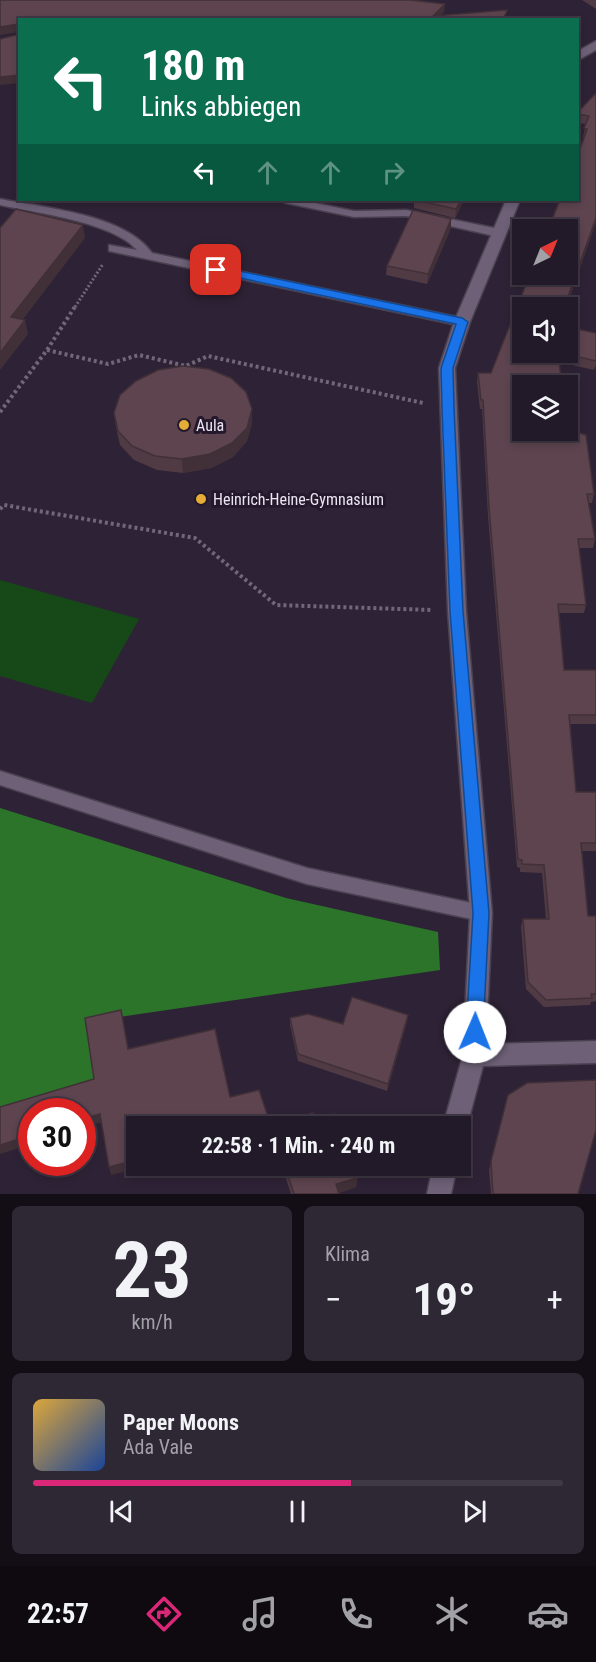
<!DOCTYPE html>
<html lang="de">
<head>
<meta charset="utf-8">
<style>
  :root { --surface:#221a28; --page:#2e2734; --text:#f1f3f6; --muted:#a2a1a8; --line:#3f3845; --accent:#db2777 }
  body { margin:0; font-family:"Roboto Condensed",sans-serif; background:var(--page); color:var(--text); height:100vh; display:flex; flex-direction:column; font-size:22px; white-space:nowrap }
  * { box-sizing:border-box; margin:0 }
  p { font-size:20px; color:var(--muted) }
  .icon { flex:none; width:33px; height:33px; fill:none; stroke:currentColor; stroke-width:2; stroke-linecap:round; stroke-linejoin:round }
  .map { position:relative; height:1194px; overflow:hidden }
  .drawer { display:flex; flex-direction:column; gap:12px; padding:12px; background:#130e16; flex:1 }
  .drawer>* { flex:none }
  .top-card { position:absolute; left:18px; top:18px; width:561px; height:183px; border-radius:0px; box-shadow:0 3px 9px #0003,0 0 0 2px var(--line); background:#0b6e4f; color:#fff; overflow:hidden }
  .needle { width:39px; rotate:43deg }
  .tools { position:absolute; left:512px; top:219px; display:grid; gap:12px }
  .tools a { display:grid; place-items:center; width:66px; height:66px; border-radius:0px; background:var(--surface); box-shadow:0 3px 9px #0003,0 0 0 2px var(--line); font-size:30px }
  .speed { position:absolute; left:18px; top:1098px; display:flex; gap:12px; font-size:30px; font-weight:700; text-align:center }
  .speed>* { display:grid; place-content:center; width:78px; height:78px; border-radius:50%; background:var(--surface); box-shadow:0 3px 9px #0003,0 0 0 2px var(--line); line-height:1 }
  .speed .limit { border:9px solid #d22; background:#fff; color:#111 }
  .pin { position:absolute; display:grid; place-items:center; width:51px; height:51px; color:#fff; margin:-26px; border-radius:12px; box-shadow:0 3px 9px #0006 }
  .me { position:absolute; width:66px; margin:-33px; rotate:1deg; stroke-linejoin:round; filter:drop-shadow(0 0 4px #0008) }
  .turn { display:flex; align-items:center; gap:21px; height:126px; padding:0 24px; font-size:27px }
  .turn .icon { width:78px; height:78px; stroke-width:2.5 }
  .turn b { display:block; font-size:42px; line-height:51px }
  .lanes { display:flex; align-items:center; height:57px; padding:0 24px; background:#0003; justify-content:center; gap:30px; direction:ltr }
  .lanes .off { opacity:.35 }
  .big { font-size:45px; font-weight:700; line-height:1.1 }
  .drawer .tile { flex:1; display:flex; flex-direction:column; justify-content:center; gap:9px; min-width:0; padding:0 21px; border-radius:9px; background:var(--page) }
  .drawer .dial { align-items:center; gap:0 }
  .dial b { font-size:78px; line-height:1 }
  .song { display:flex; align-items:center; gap:18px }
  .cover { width:72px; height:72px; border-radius:9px; background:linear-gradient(135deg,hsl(40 70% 55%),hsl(220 70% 35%)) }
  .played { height:6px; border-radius:3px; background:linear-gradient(90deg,var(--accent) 60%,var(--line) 60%) }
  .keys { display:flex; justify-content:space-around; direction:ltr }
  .heat { display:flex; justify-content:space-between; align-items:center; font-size:33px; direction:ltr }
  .drawer .tiles { flex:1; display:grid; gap:12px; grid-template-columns:1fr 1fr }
  .tile:last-child { grid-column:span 2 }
  .trip { position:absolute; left:126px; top:1116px; width:345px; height:60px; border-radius:0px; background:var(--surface); box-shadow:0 3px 9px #0003,0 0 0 2px var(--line); font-weight:700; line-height:60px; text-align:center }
  .tabs { display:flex; height:96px; justify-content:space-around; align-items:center; background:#0e0a10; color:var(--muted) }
  .tabs .icon { width:42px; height:42px }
  .tabs .on { color:var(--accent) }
  .tabs b { font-size:27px; color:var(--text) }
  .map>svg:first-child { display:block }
  .green { fill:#174817 }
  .forest { fill:#2c742a }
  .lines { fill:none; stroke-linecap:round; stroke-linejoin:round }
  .lane-casing { stroke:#494050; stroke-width:3 }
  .street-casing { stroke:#494050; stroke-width:3 }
  .path-far1 { stroke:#716778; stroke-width:3; stroke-dasharray:2 2; stroke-linecap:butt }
  .path { stroke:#716778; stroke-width:4; stroke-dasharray:3 3; stroke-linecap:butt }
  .lane { fill:#6d6077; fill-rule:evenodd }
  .street { fill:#6d6077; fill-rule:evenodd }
  .wall { fill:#503a44 }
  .shaded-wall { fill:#413037 }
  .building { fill:#5d444f; stroke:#413037; stroke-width:1.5 }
  .route { fill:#1a73e8; stroke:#114b97; stroke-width:1.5 }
  .poi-dot { fill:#e5ad36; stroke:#24192c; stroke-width:2 }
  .labels { text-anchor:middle; stroke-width:6; stroke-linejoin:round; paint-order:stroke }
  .poi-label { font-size:16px; fill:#ebe4f1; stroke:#24192c; text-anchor:start }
</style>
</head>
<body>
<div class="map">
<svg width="596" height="1194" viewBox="0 0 596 1194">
  <rect width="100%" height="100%" fill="#2e2336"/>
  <polygon class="green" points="0,580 139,619 92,703 0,676"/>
  <polygon class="forest" points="0,808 286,898 438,932 440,970 85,1022 97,1087 0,1116"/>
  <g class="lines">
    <g class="lane-casing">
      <g id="lane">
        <path d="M0 199C45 208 124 214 152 253L462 318 468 322 462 326 109 251V245L137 250C113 222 36 213 0 205Z"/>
        <polygon points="280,200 300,200 354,211 406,210 499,229 505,233 499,237 406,216 354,217 286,203"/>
        <polygon points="0,771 307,868 481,905 487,907 490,913 487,919 481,921 307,884 0,785"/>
      </g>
    </g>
    <g class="street-casing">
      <g id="street">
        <polygon points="596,41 596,50 578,60 578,51"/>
        <polygon points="506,200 520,200 470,322 455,368 466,611 492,913 486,1044 596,1041 596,1063 483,1066 467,1126 460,1135 460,1126 443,1126 463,1055 470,913 448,611 439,368 454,322"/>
        <polygon points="433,1166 457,1166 451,1194 427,1194"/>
      </g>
    </g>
    <polyline class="path-far1" points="75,307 103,264"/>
    <g class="path">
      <polyline points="47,350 108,364 139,355 186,366 208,356 423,403"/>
      <polyline points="0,412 47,350 76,305"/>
      <polyline points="0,509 4,505 195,538 276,605 432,610"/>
    </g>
    <use href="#lane" class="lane"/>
    <use href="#street" class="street"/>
  </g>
  <g class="wall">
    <polygon points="582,0 596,0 596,9"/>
    <polygon points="596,93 596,222 566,308 522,308 522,352 596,333 596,365 594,370 559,362 522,386 594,494 592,503 589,503 595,539 593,548 579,548 586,605 584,613 559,613 564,670 596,670 596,724 570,724 576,792 596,792 596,851 581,851 588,916 596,916 596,1001 591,1002 590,1005 544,1007 526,989 521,926 523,919 546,919 542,873 520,872 520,868 517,867 488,516 482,409 480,409 477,382 478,373 491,373 584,137 583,137 586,124 578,123 578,112"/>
    <polygon points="414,200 464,200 455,218 414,208"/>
    <polygon points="451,228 427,284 386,275 387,266"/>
    <polygon points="114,413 252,423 247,441 233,457 211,468 183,473 157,470 134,460 120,445 116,427"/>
    <polygon points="408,1015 407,1022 387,1091 298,1061 290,1025 290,1018 343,1024"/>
    <polygon points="508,1095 578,1194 491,1194 489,1170"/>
    <polygon points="282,1166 352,1166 357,1178 356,1187 339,1193 339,1194 291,1194"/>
  </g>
  <g class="shaded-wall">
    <polygon points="445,4 444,12 437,20 433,16"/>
    <polygon points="18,24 20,32 0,35 0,27"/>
    <polygon points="20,75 20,83 0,85 0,77"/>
    <polygon points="461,200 464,200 455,218 456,209"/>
    <polygon points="596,218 596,222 566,308 564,308"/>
    <polygon points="451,219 451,228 427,284 428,274"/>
    <polygon points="83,225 85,238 14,331 11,317"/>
    <polygon points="25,320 28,334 0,370 0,353"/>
    <polygon points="252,409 252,423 247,441 233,457 211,468 183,473 182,459"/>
    <polygon points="408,1015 407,1022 387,1091 388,1084"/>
    <polygon points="100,1114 102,1122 82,1128 82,1119"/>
    <polygon points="32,1135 32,1144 0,1154 0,1145"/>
    <polygon points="136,1160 136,1166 148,1166 111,1175 109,1167"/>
    <polygon points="357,1178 356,1187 336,1194 336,1184"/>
  </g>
  <g class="building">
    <polygon points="0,0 410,0 445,4 433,16 507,10 503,20 20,20 20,28 18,24 0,27"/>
    <polygon points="20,34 20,75 0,77 0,39"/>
    <polygon points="596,93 596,218 564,308 522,308 522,352 558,352 562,386 522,386 522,430 567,430 567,429 586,435 594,494 587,494 595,539 578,539 586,605 558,604 564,670 596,670 596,715 569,715 576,792 596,792 596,843 581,843 588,916 596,916 596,994 591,994 592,998 546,1000 528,982 523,919 549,919 544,865 522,864 522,860 518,859 489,507 483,400 481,400 478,373 491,373 530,274 567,274 567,230 548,230 560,200 578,200 578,155 587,129 584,128 589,116 578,114 578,112"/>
    <polygon points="415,200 461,200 456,209"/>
    <polygon points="16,209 83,225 11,317 25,320 0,353 0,228"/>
    <polygon points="413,210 451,219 428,274 387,266"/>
    <polygon points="567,327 596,333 596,361 558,352 567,352"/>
    <polygon points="183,366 209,369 231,378 246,392 252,409 247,428 232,443 210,454 182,459 155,456 132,446 118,431 114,413 120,395 136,381 158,370"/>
    <polygon points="352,997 408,1015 388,1084 298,1054 290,1018 308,1014 343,1024"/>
    <polygon points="121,1010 128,1049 215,1029 230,1097 259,1090 271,1126 136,1126 136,1160 109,1167 100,1114 82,1119 82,1112 32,1112 32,1135 0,1145 0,1107 94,1079 85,1018"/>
    <polygon points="596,1080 596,1130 578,1194 493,1194 491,1161 508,1095 527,1083"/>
    <polygon points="313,1113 316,1119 334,1114 338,1126 272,1126"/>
    <polygon points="285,1166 352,1166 357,1178 336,1184 339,1194 294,1194"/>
  </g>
  <polygon class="route" points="216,266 462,318 468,322 453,368 454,408 463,611 489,913 483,1032 481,1037 475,1040 469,1037 466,1032 473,913 450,611 442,408 441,368 456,324 212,272 212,267"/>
  <g class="poi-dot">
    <circle cx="184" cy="425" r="6"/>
    <circle cx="201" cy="499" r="6"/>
  </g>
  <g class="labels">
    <g class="poi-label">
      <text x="196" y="431">Aula</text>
      <text x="213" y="505">Heinrich-Heine-Gymnasium</text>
    </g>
  </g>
</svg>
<div class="tools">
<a><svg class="needle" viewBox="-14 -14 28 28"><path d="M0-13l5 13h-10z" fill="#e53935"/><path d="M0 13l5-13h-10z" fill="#a2a1a8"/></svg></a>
<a><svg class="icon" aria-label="sound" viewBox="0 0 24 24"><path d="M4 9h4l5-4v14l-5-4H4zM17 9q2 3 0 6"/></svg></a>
<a><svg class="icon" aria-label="layers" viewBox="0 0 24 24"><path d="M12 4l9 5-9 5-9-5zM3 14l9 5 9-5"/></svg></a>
</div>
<div class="speed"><div class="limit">30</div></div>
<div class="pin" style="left:216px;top:270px;background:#d93025"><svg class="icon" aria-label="arrive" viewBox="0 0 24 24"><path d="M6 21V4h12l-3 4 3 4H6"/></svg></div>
<svg class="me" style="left:475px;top:1032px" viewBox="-20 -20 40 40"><circle r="19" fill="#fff"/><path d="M0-13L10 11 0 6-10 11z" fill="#1a73e8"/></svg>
<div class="trip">22:58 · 1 Min. · 240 m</div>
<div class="top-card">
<div class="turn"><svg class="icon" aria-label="left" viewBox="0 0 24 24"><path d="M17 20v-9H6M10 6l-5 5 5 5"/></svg><div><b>180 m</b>Links abbiegen</div></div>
<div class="lanes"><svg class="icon" aria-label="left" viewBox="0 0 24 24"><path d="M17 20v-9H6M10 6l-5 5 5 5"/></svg><svg class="icon off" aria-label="ahead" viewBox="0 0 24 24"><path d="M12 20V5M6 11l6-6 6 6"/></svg><svg class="icon off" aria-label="ahead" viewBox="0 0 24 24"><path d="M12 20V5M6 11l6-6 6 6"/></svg><svg class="icon off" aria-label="right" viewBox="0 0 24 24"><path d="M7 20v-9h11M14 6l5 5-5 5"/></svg></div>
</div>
</div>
<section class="drawer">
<div class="tiles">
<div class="tile dial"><b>23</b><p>km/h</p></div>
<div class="tile"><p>Klima</p>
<div class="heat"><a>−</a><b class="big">19°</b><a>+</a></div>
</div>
<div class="tile">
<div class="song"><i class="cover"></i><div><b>Paper Moons</b><p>Ada Vale</p></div></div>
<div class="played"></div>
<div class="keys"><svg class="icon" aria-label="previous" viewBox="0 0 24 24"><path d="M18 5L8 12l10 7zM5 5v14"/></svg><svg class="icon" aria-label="pause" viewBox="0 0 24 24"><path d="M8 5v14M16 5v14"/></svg><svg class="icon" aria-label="next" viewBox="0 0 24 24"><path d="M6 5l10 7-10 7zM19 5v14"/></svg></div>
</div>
</div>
</section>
<nav class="tabs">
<b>22:57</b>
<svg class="icon on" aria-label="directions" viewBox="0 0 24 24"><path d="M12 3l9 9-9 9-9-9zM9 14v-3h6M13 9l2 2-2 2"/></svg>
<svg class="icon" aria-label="music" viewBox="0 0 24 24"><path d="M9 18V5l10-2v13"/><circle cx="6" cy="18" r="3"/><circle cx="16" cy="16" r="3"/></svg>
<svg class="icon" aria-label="phone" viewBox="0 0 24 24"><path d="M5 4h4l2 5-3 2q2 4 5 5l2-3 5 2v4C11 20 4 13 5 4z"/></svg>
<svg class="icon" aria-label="climate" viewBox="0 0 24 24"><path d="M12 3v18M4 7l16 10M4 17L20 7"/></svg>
<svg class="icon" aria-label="car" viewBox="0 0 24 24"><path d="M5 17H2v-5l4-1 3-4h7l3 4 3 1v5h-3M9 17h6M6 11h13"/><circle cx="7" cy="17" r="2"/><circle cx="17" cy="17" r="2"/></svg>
</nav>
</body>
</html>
